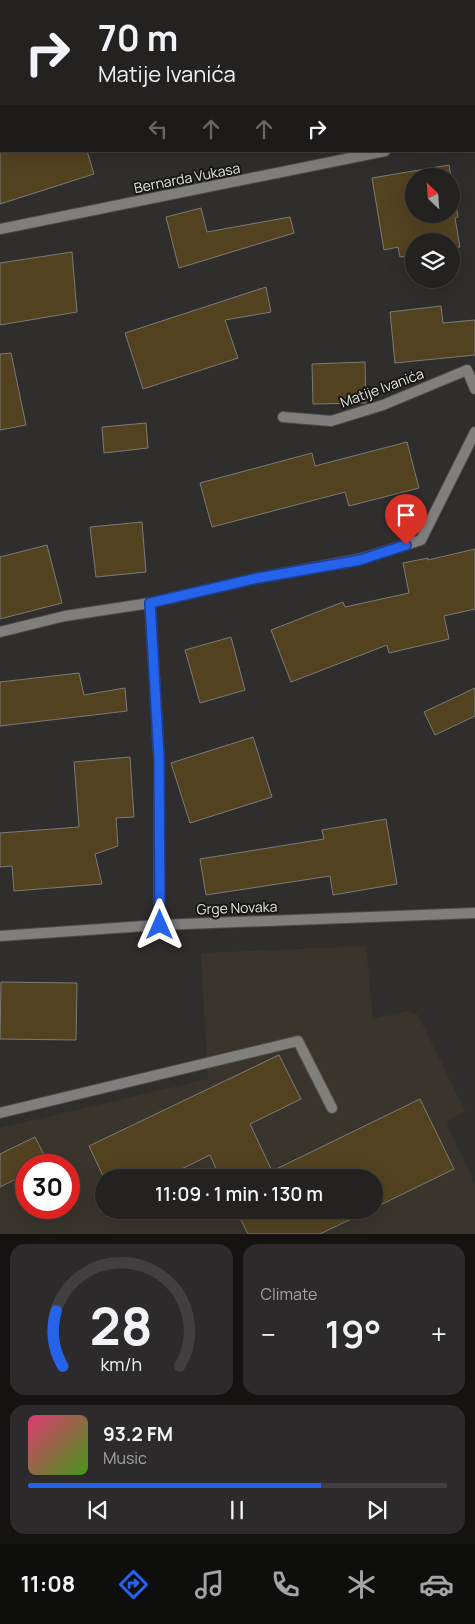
<!DOCTYPE html>
<html lang="en">
<head>
<meta charset="utf-8">
<style>
  :root { --surface:#242221; --page:#2c2a2a; --text:#f1f3f6; --muted:#a3a4a5; --line:#413f3f; --accent:#2563eb }
  body { margin:0; font-family:Manrope,sans-serif; background:var(--page); color:var(--text); height:100vh; display:flex; flex-direction:column; font-size:19px; white-space:nowrap }
  * { box-sizing:border-box; margin:0 }
  p { font-size:16px; color:var(--muted) }
  .icon { flex:none; width:28px; height:28px; fill:none; stroke:currentColor; stroke-width:2; stroke-linecap:round; stroke-linejoin:round }
  .map { position:relative; height:1234px; overflow:hidden }
  .side { display:flex; flex-direction:column; gap:10px; padding:10px; background:#141312; flex:1 }
  .side>* { flex:none }
  .hud { position:absolute; left:0px; top:0px; width:475px; height:152px; box-shadow:0 5px 20px #0002,0 0 0 1px var(--line); background:#242221; color:var(--text); overflow:hidden }
  .needle { width:32px; rotate:335deg }
  .controls { position:absolute; left:405px; top:168px; display:grid; gap:10px }
  .controls a { display:grid; place-items:center; width:55px; height:55px; border-radius:50%; background:var(--surface); box-shadow:0 5px 20px #0002,0 0 0 1px var(--line); font-size:25px }
  .speed { position:absolute; left:15px; top:1154px; display:flex; gap:10px; font-size:25px; font-weight:700; text-align:center }
  .speed>* { display:grid; place-content:center; width:65px; height:65px; border-radius:50%; background:var(--surface); box-shadow:0 5px 20px #0002,0 0 0 1px var(--line); line-height:1 }
  .speed .limit { border:8px solid #d22; background:#fff; color:#111 }
  .pin { position:absolute; display:grid; place-items:center; width:42px; height:42px; color:#fff; margin:-51px -21px; border-radius:50% 50% 50% 0; rotate:-45deg; box-shadow:0 0 5px #0007 }
  .pin .icon { rotate:45deg }
  .me { position:absolute; width:55px; margin:-28px; rotate:0deg; stroke-linejoin:round; filter:drop-shadow(0 0 4px #0008) }
  .turn { display:flex; align-items:center; gap:18px; height:105px; padding:0 15px; font-size:22px }
  .turn .icon { width:65px; height:65px; stroke-width:2.5 }
  .turn b { display:block; font-size:35px; line-height:42px }
  .lanes { display:flex; align-items:center; height:48px; padding:0 15px; background:#0003; justify-content:center; gap:25px; direction:ltr }
  .lanes .off { opacity:.35 }
  .big { font-size:38px; font-weight:600; line-height:1.1 }
  .side .card { flex:1; display:flex; flex-direction:column; justify-content:center; gap:8px; min-width:0; padding:0 18px; border-radius:15px; background:var(--page) }
  .side .dial { align-items:center; gap:0 }
  .dial svg { height:130px; overflow:visible; fill:none; stroke:var(--line); stroke-width:7; stroke-linecap:round; text-anchor:middle }
  .dial text { fill:var(--text); stroke:none }
  .song { display:flex; align-items:center; gap:15px }
  .cover { width:60px; height:60px; border-radius:8px; background:linear-gradient(135deg,hsl(340 70% 55%),hsl(100 70% 35%)) }
  .played { height:5px; border-radius:2px; background:linear-gradient(90deg,var(--accent) 70%,var(--line) 70%) }
  .keys { display:flex; justify-content:space-around; direction:ltr }
  .heat { display:flex; justify-content:space-between; align-items:center; font-size:28px; direction:ltr }
  .side .tiles { flex:1; display:grid; gap:10px; grid-template-columns:1fr 1fr }
  .card:last-child { grid-column:span 2 }
  .trip { position:absolute; left:95px; top:1169px; width:288px; height:50px; border-radius:25px; background:var(--surface); box-shadow:0 5px 20px #0002,0 0 0 1px var(--line); font-weight:600; line-height:50px; text-align:center }
  .tabs { display:flex; height:80px; justify-content:space-around; align-items:center; background:#0e0e0d; color:var(--muted) }
  .tabs .icon { width:35px; height:35px }
  .tabs .active { color:var(--accent) }
  .tabs b { font-size:22px; color:var(--text) }
  .map>svg:first-child { display:block }
  .built { fill:#39352d; fill-rule:evenodd }
  .building { fill:#524220; stroke:#7c7b78; fill-rule:evenodd }
  .lines { fill:none; stroke-linecap:round; stroke-linejoin:round }
  .lane-casing { stroke:#4d4c4b; stroke-width:12 }
  .street-casing { stroke:#4d4c4b; stroke-width:12 }
  .lane { stroke:#807f7c; stroke-width:10 }
  .street { stroke:#807f7c; stroke-width:10 }
  .route-casing { stroke:#184099; stroke-width:12 }
  .route { stroke:#2563eb; stroke-width:9 }
  .labels { text-anchor:middle; stroke-width:4; stroke-linejoin:round; paint-order:stroke }
  .street-label { font-size:14px; fill:#e5e4e3; stroke:#171716 }
</style>
</head>
<body>
<div class="map">
<svg width="475" height="1234" viewBox="0 0 475 1234">
  <rect width="100%" height="100%" fill="#302e2c"/>
  <path class="built" d="M366 946 373 1019 408 1011 418 1015 465 1111 446 1122 475 1184V1234H0V1128L208 1079 201 953ZM26 1165H69V1208H26ZM104 1178H374V1210H104Z"/>
  <g class="building">
    <polygon points="0,151 87,151 94,174 0,204"/>
    <path d="M449 165 458 217 455 218 460 247 451 248V241H414V255L400 257 398 247 384 250 372 178ZM414 176H451V214H414Z"/>
    <polygon points="201,208 207,232 290,217 294,233 179,268 166,217"/>
    <polygon points="72,252 77,312 0,325 0,263"/>
    <polygon points="266,287 271,312 225,320 238,358 143,389 125,333"/>
    <polygon points="441,306 443,323 475,320 475,355 395,363 390,312"/>
    <polygon points="11,353 26,425 0,430 0,354"/>
    <polygon points="365,362 366,403 313,404 312,364"/>
    <polygon points="146,423 148,448 104,453 102,427"/>
    <polygon points="407,442 419,488 349,506 345,492 212,527 200,483 312,453 315,466"/>
    <polygon points="142,522 146,572 96,577 90,527"/>
    <polygon points="47,545 62,603 0,619 0,557"/>
    <polygon points="475,549 475,609 444,616 449,639 389,653 387,645 291,682 271,630 343,602 345,607 409,593 403,563 428,558 428,560"/>
    <polygon points="231,637 245,690 200,703 185,650"/>
    <polygon points="79,673 84,695 125,688 127,711 0,726 0,682"/>
    <polygon points="475,688 475,716 435,735 424,712"/>
    <polygon points="253,737 272,797 190,823 171,763"/>
    <polygon points="130,757 134,817 116,818 118,846 95,854 102,884 14,891 12,866 0,867 0,833 79,827 74,762"/>
    <polygon points="386,819 397,884 333,895 330,876 206,895 200,859 324,839 322,830"/>
    <polygon points="1,982 77,983 76,1040 0,1039"/>
    <polygon points="279,1055 301,1099 250,1124 272,1171 420,1099 454,1169 374,1208 374,1178 220,1178 210,1155 163,1178 104,1178 89,1146"/>
    <polygon points="35,1137 49,1165 26,1165 26,1174 0,1187 0,1154"/>
    <polygon points="236,1210 370,1210 320,1234 248,1234"/>
  </g>
  <g class="lines">
    <g class="lane-casing">
      <g id="lane">
        <polyline points="283,417 331,421 383,405 467,370 475,389"/>
        <polyline points="0,1113 298,1041 332,1108"/>
      </g>
    </g>
    <g class="street-casing">
      <g id="street">
        <polyline points="474,137 475,137"/>
        <polyline points="0,229 385,151"/>
        <polyline points="150,603 159,758 159,925"/>
        <polyline points="0,632 65,616 150,603 258,578 360,559 421,540 475,432"/>
        <polyline points="0,936 159,925 475,913"/>
      </g>
    </g>
    <use href="#lane" class="lane"/>
    <use href="#street" class="street"/>
  </g>
  <g class="lines">
    <g class="route-casing">
      <polyline id="route" points="160,925 159,758 150,603 258,578 360,560 406,545"/>
    </g>
    <use href="#route" class="route"/>
  </g>
  <g class="labels">
    <g class="street-label">
      <text transform="translate(187 178) rotate(-11)" y="5">Bernarda Vukasa</text>
      <text transform="translate(382 388) rotate(-20)" y="5">Matije Ivanića</text>
      <text transform="translate(237 908) rotate(-2)" y="5">Grge Novaka</text>
    </g>
  </g>
</svg>
<div class="controls">
<a><svg class="needle" viewBox="-14 -14 28 28"><path d="M0-13l5 13h-10z" fill="#e53935"/><path d="M0 13l5-13h-10z" fill="#a3a4a5"/></svg></a>
<a><svg class="icon" aria-label="layers" viewBox="0 0 24 24"><path d="M12 4l9 5-9 5-9-5zM3 14l9 5 9-5"/></svg></a>
</div>
<div class="speed"><div class="limit">30</div></div>
<div class="pin" style="left:406px;top:545px;background:#d93025"><svg class="icon" aria-label="arrive" viewBox="0 0 24 24"><path d="M6 21V4h12l-3 4 3 4H6"/></svg></div>
<svg class="me" style="left:160px;top:925px" viewBox="-20 -20 40 40"><path d="M0-17L14 15 0 8-14 15z" fill="#2563eb" stroke="#fff" stroke-width="4"/></svg>
<div class="trip">11:09 · 1 min · 130 m</div>
<div class="hud">
<div class="turn"><svg class="icon" aria-label="right" viewBox="0 0 24 24"><path d="M7 20v-9h11M14 6l5 5-5 5"/></svg><div><b>70 m</b>Matije Ivanića</div></div>
<div class="lanes"><svg class="icon off" aria-label="left" viewBox="0 0 24 24"><path d="M17 20v-9H6M10 6l-5 5 5 5"/></svg><svg class="icon off" aria-label="ahead" viewBox="0 0 24 24"><path d="M12 20V5M6 11l6-6 6 6"/></svg><svg class="icon off" aria-label="ahead" viewBox="0 0 24 24"><path d="M12 20V5M6 11l6-6 6 6"/></svg><svg class="icon" aria-label="right" viewBox="0 0 24 24"><path d="M7 20v-9h11M14 6l5 5-5 5"/></svg></div>
</div>
</div>
<section class="side">
<div class="tiles">
<div class="card dial"><svg viewBox="0 0 100 80">
<path d="M14 69A42 42 0 1 1 86 69"/>
<path d="M14 69A42 42 0 0 1 10 35" stroke="#2563eb"/>
<text x="50" y="56" font-size="32" font-weight="700">28</text>
<text x="50" y="72" font-size="11">km/h</text>
</svg></div>
<div class="card"><p>Climate</p>
<div class="heat"><a>−</a><b class="big">19°</b><a>+</a></div>
</div>
<div class="card">
<div class="song"><i class="cover"></i><div><b>93.2 FM</b><p>Music</p></div></div>
<div class="played"></div>
<div class="keys"><svg class="icon" aria-label="previous" viewBox="0 0 24 24"><path d="M18 5L8 12l10 7zM5 5v14"/></svg><svg class="icon" aria-label="pause" viewBox="0 0 24 24"><path d="M8 5v14M16 5v14"/></svg><svg class="icon" aria-label="next" viewBox="0 0 24 24"><path d="M6 5l10 7-10 7zM19 5v14"/></svg></div>
</div>
</div>
</section>
<nav class="tabs">
<b>11:08</b>
<svg class="icon active" aria-label="directions" viewBox="0 0 24 24"><path d="M12 3l9 9-9 9-9-9zM9 14v-3h6M13 9l2 2-2 2"/></svg>
<svg class="icon" aria-label="music" viewBox="0 0 24 24"><path d="M9 18V5l10-2v13"/><circle cx="6" cy="18" r="3"/><circle cx="16" cy="16" r="3"/></svg>
<svg class="icon" aria-label="phone" viewBox="0 0 24 24"><path d="M5 4h4l2 5-3 2q2 4 5 5l2-3 5 2v4C11 20 4 13 5 4z"/></svg>
<svg class="icon" aria-label="climate" viewBox="0 0 24 24"><path d="M12 3v18M4 7l16 10M4 17L20 7"/></svg>
<svg class="icon" aria-label="car" viewBox="0 0 24 24"><path d="M5 17H2v-5l4-1 3-4h7l3 4 3 1v5h-3M9 17h6M6 11h13"/><circle cx="7" cy="17" r="2"/><circle cx="17" cy="17" r="2"/></svg>
</nav>
</body>
</html>
